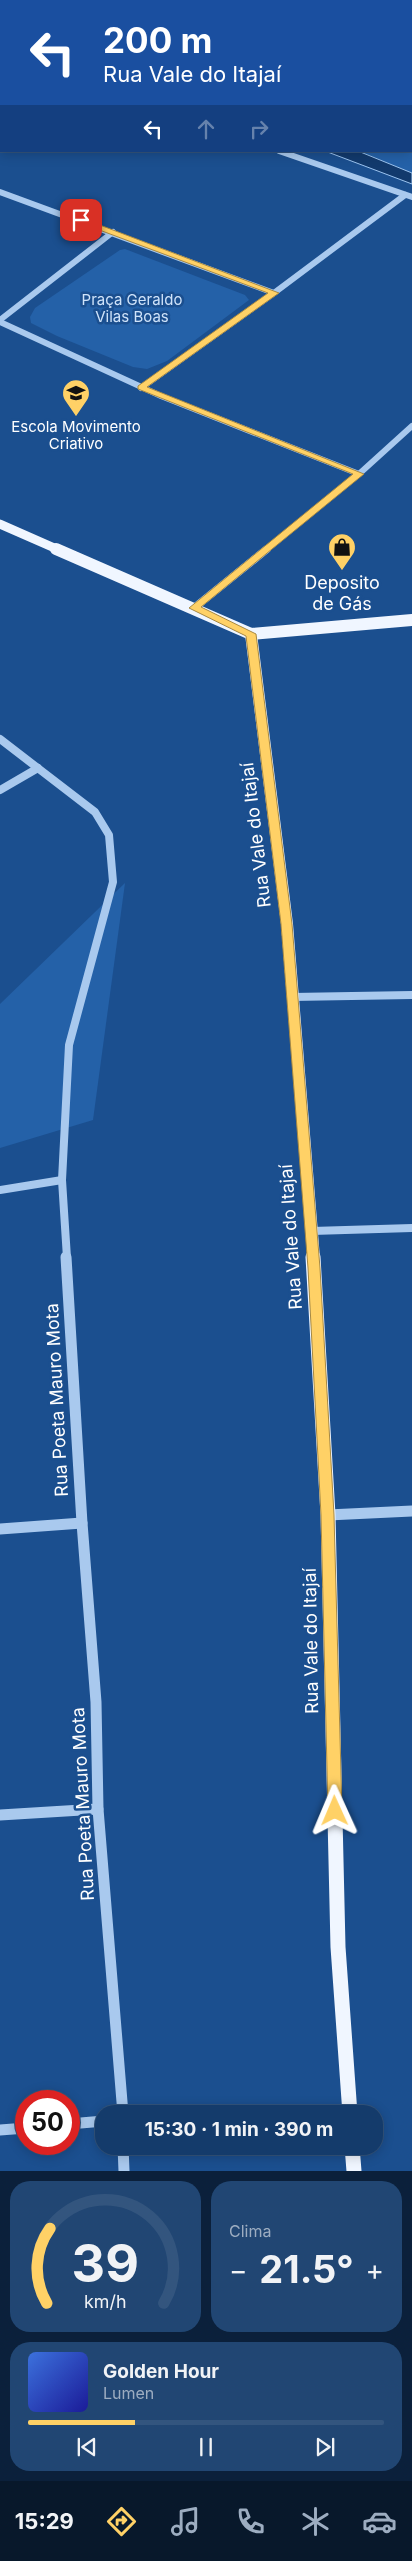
<!DOCTYPE html>
<html lang="pt">
<head>
<meta charset="utf-8">
<style>
  :root { --surface:#143b6b; --page:#214673; --text:#f1f3f6; --muted:#9dadc1; --line:#33557e; --accent:#ffd166 }
  body { margin:0; font-family:Inter,sans-serif; background:var(--page); color:var(--text); height:100vh; display:flex; flex-direction:column; font-size:19px; white-space:nowrap }
  * { box-sizing:border-box; margin:0 }
  p { font-size:16px; color:var(--muted) }
  .icon { flex:none; width:28px; height:28px; fill:none; stroke:currentColor; stroke-width:2; stroke-linecap:round; stroke-linejoin:round }
  .map { position:relative; height:2171px; overflow:hidden }
  .drawer { display:flex; flex-direction:column; gap:10px; padding:10px; background:#0b203b; flex:1 }
  .drawer>* { flex:none }
  .banner { position:absolute; left:0px; top:0px; width:412px; height:152px; box-shadow:0 2px 12px #0003,0 0 0 1px var(--line); background:#1a4fa0; color:#fff; overflow:hidden }
  .speed { position:absolute; left:15px; top:2090px; display:flex; gap:10px; font-size:25px; font-weight:700; text-align:center }
  .speed>* { display:grid; place-content:center; width:65px; height:65px; border-radius:50%; background:var(--surface); box-shadow:0 2px 12px #0003,0 0 0 1px var(--line); line-height:1 }
  .speed .limit { border:8px solid #d22; background:#fff; color:#111 }
  .pin { position:absolute; display:grid; place-items:center; width:42px; height:42px; color:#fff; margin:-21px; border-radius:10px; box-shadow:0 2px 8px #0006 }
  .me { position:absolute; width:55px; margin:-28px; rotate:359deg; stroke-linejoin:round; filter:drop-shadow(0 0 4px #0008) }
  .turn { display:flex; align-items:center; gap:18px; height:105px; padding:0 20px; font-size:22px }
  .turn .icon { width:65px; height:65px; stroke-width:2.5 }
  .turn b { display:block; font-size:35px; line-height:42px }
  .lanes { display:flex; align-items:center; height:48px; padding:0 20px; background:#0003; justify-content:center; gap:25px; direction:ltr }
  .lanes .off { opacity:.35 }
  .big { font-size:38px; font-weight:700; line-height:1.1 }
  .drawer .tile { flex:1; display:flex; flex-direction:column; justify-content:center; gap:8px; min-width:0; padding:0 18px; border-radius:20px; background:var(--page) }
  .drawer .dial { align-items:center; gap:0 }
  .dial svg { height:130px; overflow:visible; fill:none; stroke:var(--line); stroke-width:7; stroke-linecap:round; text-anchor:middle }
  .dial text { fill:var(--text); stroke:none }
  .song { display:flex; align-items:center; gap:15px }
  .cover { width:60px; height:60px; border-radius:8px; background:linear-gradient(135deg,hsl(220 70% 55%),hsl(240 70% 35%)) }
  .played { height:5px; border-radius:2px; background:linear-gradient(90deg,var(--accent) 30%,var(--line) 30%) }
  .keys { display:flex; justify-content:space-around; direction:ltr }
  .heat { display:flex; justify-content:space-between; align-items:center; font-size:28px; direction:ltr }
  .drawer .tiles { flex:1; display:grid; gap:10px; grid-template-columns:1fr 1fr }
  .tile:last-child { grid-column:span 2 }
  .trip { position:absolute; left:95px; top:2105px; width:288px; height:50px; border-radius:20px; background:var(--surface); box-shadow:0 2px 12px #0003,0 0 0 1px var(--line); font-weight:700; line-height:50px; text-align:center }
  .tab-bar { display:flex; height:80px; justify-content:space-around; align-items:center; background:#08182b; color:var(--muted) }
  .tab-bar .icon { width:35px; height:35px }
  .tab-bar .current { color:var(--accent) }
  .tab-bar b { font-size:22px; color:var(--text) }
  .map>svg:first-child { display:block }
  .green { fill:#2461a8 }
  .water { fill:#123a6d; stroke:#9cc4f0 }
  .lines { fill:none; stroke-linecap:round; stroke-linejoin:round }
  .minor-far2 { stroke:#a9c9ee; stroke-width:6 }
  .minor-far1 { stroke:#a9c9ee; stroke-width:8 }
  .minor { stroke:#a9c9ee; stroke-width:11 }
  .major-far2 { stroke:#f0f6ff; stroke-width:9 }
  .major-far1 { stroke:#f0f6ff; stroke-width:12 }
  .major { stroke:#f0f6ff; stroke-width:15 }
  .route { fill:#ffd166; stroke:#a68842 }
  .labels { text-anchor:middle; stroke-width:5; stroke-linejoin:round; paint-order:stroke }
  .far-park-label { font-size:15px; fill:#cfe3fa; stroke:#1b4f8f }
  .far-poi-label { font-size:15px; fill:#fff; stroke:#1b4f8f }
  .poi-label { font-size:18px; fill:#fff; stroke:#1b4f8f }
  .street-label { font-size:18px; fill:#fff; stroke:#1b4f8f }
</style>
</head>
<body>
<div class="map">
<svg width="412" height="2171" viewBox="0 0 412 2171">
  <rect width="100%" height="100%" fill="#1b4f8f"/>
  <g class="green">
    <polygon points="412,132 412,173 359,151 411,151"/>
    <polygon points="125,249 245,295 249,300 167,361 147,369 133,367 57,336 31,323 30,317 35,308 120,250"/>
    <polygon points="125,883 93,1120 0,1148 0,1004"/>
  </g>
  <polygon class="water" points="325,151 358,151 412,173 412,184"/>
  <g class="lines">
    <g class="minor-far2">
      <polyline points="98,0 100,1"/>
      <polyline points="279,151 412,197"/>
      <polyline points="0,192 274,293"/>
      <polyline points="0,320 113,232"/>
      <polyline points="0,322 161,396 359,474"/>
      <polyline points="141,388 274,293 405,195"/>
      <polyline points="266,550 359,474 412,426"/>
    </g>
    <g class="minor-far1">
      <polyline points="194,608 267,549"/>
      <polyline points="0,739 95,812 109,835 113,882 69,1045 62,1180 67,1258"/>
      <polyline points="0,790 38,768"/>
      <polyline points="292,997 412,995"/>
      <polyline points="0,1190 62,1180"/>
      <polyline points="312,1231 412,1228"/>
    </g>
    <g class="minor">
      <polyline points="66,1257 82,1523 96,1702 98,1809 123,2114"/>
      <polyline points="328,1515 412,1511"/>
      <polyline points="0,1529 82,1523"/>
      <polyline points="0,1815 98,1809"/>
      <polyline points="69,2124 104,2121"/>
      <polyline points="0,2130 26,2128"/>
      <polyline points="123,2146 124,2171"/>
    </g>
    <polyline class="major-far2" points="0,524 59,550"/>
    <g class="major-far1">
      <polyline points="56,549 251,634 412,620"/>
      <polyline points="251,634 287,924 314,1258"/>
    </g>
    <g class="major">
      <polyline points="313,1257 328,1515 338,1947 350,2114"/>
      <polyline points="352,2146 354,2171"/>
    </g>
  </g>
  <polygon class="route" points="78,219 84,219 279,293 147,387 364,474 201,607 256,634 292,924 320,1268 334,1515 342,1811 340,1815 335,1817 330,1815 328,1811 321,1515 308,1268 281,924 246,636 189,608 353,474 138,389 138,386 268,293 78,222"/>
  <defs>
    <g id="school-pin" transform="scale(1.4375)"><path d="M0 17L-7.5 6A9.5 9.5 0 1 1 7.5 6Z" fill="#ffd166" stroke="#1b4f8f"/><path d="M0-5L7-2L0 1L-7-2ZM-4 1L0 2.5L4 1V4Q0 6-4 4Z" fill="#111"/></g>
    <g id="shop-pin" transform="scale(1.4375)"><path d="M0 17L-7.5 6A9.5 9.5 0 1 1 7.5 6Z" fill="#ffd166" stroke="#1b4f8f"/><path d="M-5-2.5h2.3a2.7 3.5 0 0 1 5.4 0H5L5.5 6h-11ZM-1.5-2.5h3a1.5 2.3 0 0 0-3 0Z" fill="#111"/></g>
  </defs>
  <g fill-rule="evenodd">
    <use href="#school-pin" x="76" y="393"/>
    <use href="#shop-pin" x="342" y="547"/>
  </g>
  <g class="labels">
    <g class="far-park-label">
      <text x="132" y="305">Praça Geraldo<tspan x="132" dy="17">Vilas Boas</tspan></text>
    </g>
    <g class="far-poi-label">
      <text x="76" y="432">Escola Movimento<tspan x="76" dy="17">Criativo</tspan></text>
    </g>
    <g class="poi-label">
      <text x="342" y="589">Deposito<tspan x="342" dy="21">de Gás</tspan></text>
    </g>
    <g class="street-label">
      <text transform="translate(256 835) rotate(-97)" y="6">Rua Vale do Itajaí</text>
      <text transform="translate(291 1237) rotate(-94)" y="6">Rua Vale do Itajaí</text>
      <text transform="translate(57 1400) rotate(-93)" y="6">Rua Poeta Mauro Mota</text>
      <text transform="translate(311 1641) rotate(-91)" y="6">Rua Vale do Itajaí</text>
      <text transform="translate(83 1804) rotate(-93)" y="6">Rua Poeta Mauro Mota</text>
    </g>
  </g>
</svg>
<div class="speed"><div class="limit">50</div></div>
<div class="pin" style="left:81px;top:220px;background:#d93025"><svg class="icon" aria-label="arrive" viewBox="0 0 24 24"><path d="M6 21V4h12l-3 4 3 4H6"/></svg></div>
<svg class="me" style="left:335px;top:1811px" viewBox="-20 -20 40 40"><path d="M0-17L14 15 0 8-14 15z" fill="#ffd166" stroke="#fff" stroke-width="4"/></svg>
<div class="trip">15:30 · 1 min · 390 m</div>
<div class="banner">
<div class="turn"><svg class="icon" aria-label="left" viewBox="0 0 24 24"><path d="M17 20v-9H6M10 6l-5 5 5 5"/></svg><div><b>200 m</b>Rua Vale do Itajaí</div></div>
<div class="lanes"><svg class="icon" aria-label="left" viewBox="0 0 24 24"><path d="M17 20v-9H6M10 6l-5 5 5 5"/></svg><svg class="icon off" aria-label="ahead" viewBox="0 0 24 24"><path d="M12 20V5M6 11l6-6 6 6"/></svg><svg class="icon off" aria-label="right" viewBox="0 0 24 24"><path d="M7 20v-9h11M14 6l5 5-5 5"/></svg></div>
</div>
</div>
<section class="drawer">
<div class="tiles">
<div class="tile dial"><svg viewBox="0 0 100 80">
<path d="M14 69A42 42 0 1 1 86 69"/>
<path d="M14 69A42 42 0 0 1 16 23" stroke="#ffd166"/>
<text x="50" y="56" font-size="32" font-weight="700">39</text>
<text x="50" y="72" font-size="11">km/h</text>
</svg></div>
<div class="tile"><p>Clima</p>
<div class="heat"><a>−</a><b class="big">21.5°</b><a>+</a></div>
</div>
<div class="tile">
<div class="song"><i class="cover"></i><div><b>Golden Hour</b><p>Lumen</p></div></div>
<div class="played"></div>
<div class="keys"><svg class="icon" aria-label="previous" viewBox="0 0 24 24"><path d="M18 5L8 12l10 7zM5 5v14"/></svg><svg class="icon" aria-label="pause" viewBox="0 0 24 24"><path d="M8 5v14M16 5v14"/></svg><svg class="icon" aria-label="next" viewBox="0 0 24 24"><path d="M6 5l10 7-10 7zM19 5v14"/></svg></div>
</div>
</div>
</section>
<nav class="tab-bar">
<b>15:29</b>
<svg class="icon current" aria-label="directions" viewBox="0 0 24 24"><path d="M12 3l9 9-9 9-9-9zM9 14v-3h6M13 9l2 2-2 2"/></svg>
<svg class="icon" aria-label="music" viewBox="0 0 24 24"><path d="M9 18V5l10-2v13"/><circle cx="6" cy="18" r="3"/><circle cx="16" cy="16" r="3"/></svg>
<svg class="icon" aria-label="phone" viewBox="0 0 24 24"><path d="M5 4h4l2 5-3 2q2 4 5 5l2-3 5 2v4C11 20 4 13 5 4z"/></svg>
<svg class="icon" aria-label="climate" viewBox="0 0 24 24"><path d="M12 3v18M4 7l16 10M4 17L20 7"/></svg>
<svg class="icon" aria-label="car" viewBox="0 0 24 24"><path d="M5 17H2v-5l4-1 3-4h7l3 4 3 1v5h-3M9 17h6M6 11h13"/><circle cx="7" cy="17" r="2"/><circle cx="17" cy="17" r="2"/></svg>
</nav>
</body>
</html>
